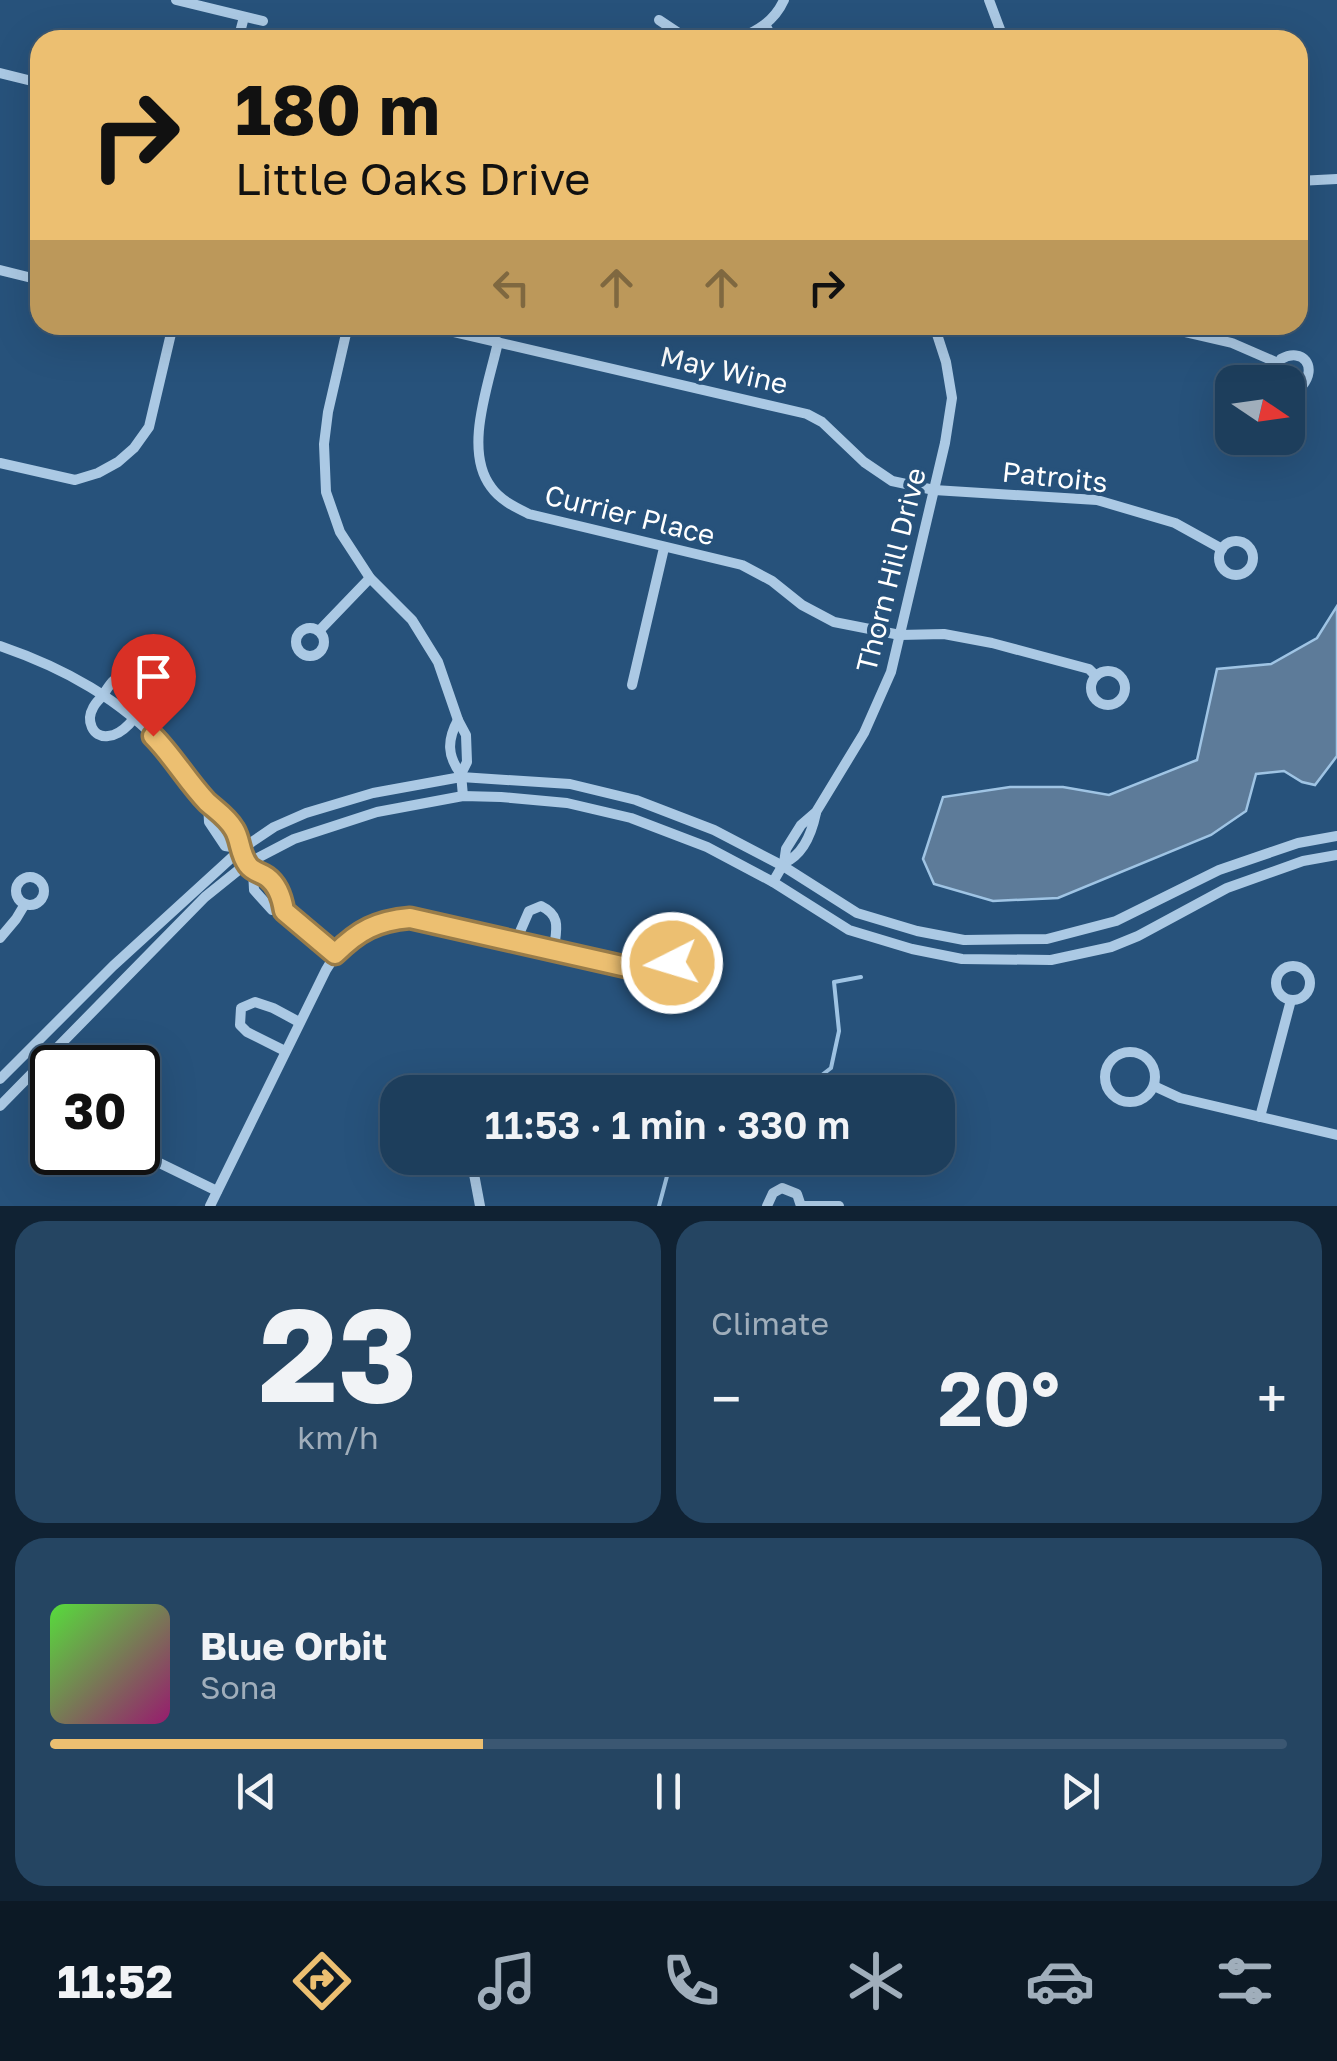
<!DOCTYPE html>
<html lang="en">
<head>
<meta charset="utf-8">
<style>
  :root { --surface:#1d3e5c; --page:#254562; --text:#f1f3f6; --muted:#a0aebb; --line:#3b5772; --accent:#ecbf71 }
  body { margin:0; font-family:"Golos Text",sans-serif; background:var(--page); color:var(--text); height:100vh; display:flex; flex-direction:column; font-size:38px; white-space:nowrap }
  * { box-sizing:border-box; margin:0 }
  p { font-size:32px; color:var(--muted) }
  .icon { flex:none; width:55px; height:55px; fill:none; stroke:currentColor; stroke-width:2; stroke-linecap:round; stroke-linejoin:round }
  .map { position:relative; height:1206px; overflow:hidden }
  .drawer { display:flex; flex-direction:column; gap:15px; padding:15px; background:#102233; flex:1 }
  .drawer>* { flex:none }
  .top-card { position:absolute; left:30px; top:30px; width:1278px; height:305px; border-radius:30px; box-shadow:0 10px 40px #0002,0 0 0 2px var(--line); background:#ecbf71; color:#111; overflow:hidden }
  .needle { width:65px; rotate:103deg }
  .buttons { position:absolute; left:1215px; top:365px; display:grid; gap:20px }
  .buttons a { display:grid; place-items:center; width:90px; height:90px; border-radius:20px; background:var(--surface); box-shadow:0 10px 40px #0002,0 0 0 2px var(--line); font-size:50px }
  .speed { position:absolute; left:30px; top:1045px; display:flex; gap:20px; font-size:50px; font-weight:700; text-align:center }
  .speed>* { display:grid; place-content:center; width:130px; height:130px; border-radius:50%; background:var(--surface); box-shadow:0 10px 40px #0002,0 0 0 2px var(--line); line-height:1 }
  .speed .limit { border:5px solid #111; border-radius:15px; background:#fff; color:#111 }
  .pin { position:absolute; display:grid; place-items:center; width:85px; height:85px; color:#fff; margin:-102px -42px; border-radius:50% 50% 50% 0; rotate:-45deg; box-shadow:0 0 10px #0007 }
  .pin .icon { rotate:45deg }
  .me { position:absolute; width:110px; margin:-55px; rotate:265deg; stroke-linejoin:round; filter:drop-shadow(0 0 8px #0008) }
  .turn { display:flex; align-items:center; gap:35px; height:210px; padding:0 40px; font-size:45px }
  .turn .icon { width:130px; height:130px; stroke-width:2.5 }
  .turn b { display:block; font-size:70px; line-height:85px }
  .lanes { display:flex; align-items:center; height:95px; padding:0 40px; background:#0003; justify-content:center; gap:50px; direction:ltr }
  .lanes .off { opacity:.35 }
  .big { font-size:75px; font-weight:600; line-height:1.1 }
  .drawer .widget { flex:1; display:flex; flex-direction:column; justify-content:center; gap:15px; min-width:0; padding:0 35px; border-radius:30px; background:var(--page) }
  .drawer .dial { align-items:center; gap:0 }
  .dial b { font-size:130px; line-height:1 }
  .song { display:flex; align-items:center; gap:30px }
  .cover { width:120px; height:120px; border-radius:15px; background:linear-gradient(135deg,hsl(110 70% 55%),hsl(320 70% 35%)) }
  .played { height:10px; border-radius:5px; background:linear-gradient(90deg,var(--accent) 35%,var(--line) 35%) }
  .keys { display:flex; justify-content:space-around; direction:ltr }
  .heat { display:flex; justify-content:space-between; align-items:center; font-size:55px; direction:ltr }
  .drawer .tiles { flex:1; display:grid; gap:15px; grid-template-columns:1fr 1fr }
  .widget:last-child { grid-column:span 2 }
  .trip { position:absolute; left:380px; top:1075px; width:575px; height:100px; border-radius:30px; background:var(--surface); box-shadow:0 10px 40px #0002,0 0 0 2px var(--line); font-weight:600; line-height:100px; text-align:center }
  .dock { display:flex; height:160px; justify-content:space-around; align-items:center; background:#0c1925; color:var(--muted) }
  .dock .icon { width:70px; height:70px }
  .dock .on { color:var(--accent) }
  .dock b { font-size:45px; color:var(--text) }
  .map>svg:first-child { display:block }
  .water { fill:#5d7b99; stroke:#9fc4e4; stroke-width:2.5 }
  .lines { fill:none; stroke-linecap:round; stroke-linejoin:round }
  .stream { stroke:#9fc4e4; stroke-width:4 }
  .minor { stroke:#abc9e4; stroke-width:10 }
  .route-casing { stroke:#997c49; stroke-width:25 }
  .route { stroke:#ecbf71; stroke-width:18 }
  .labels { text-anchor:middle; stroke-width:8; stroke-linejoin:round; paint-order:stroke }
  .street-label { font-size:28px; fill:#fff; stroke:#27527b }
</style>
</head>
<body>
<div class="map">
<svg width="1337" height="1206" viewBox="0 0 1337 1206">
  <rect width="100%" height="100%" fill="#27527b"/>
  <polygon class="water" points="1337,606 1337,756 1315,785 1302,782 1284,771 1256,774 1246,811 1211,835 1058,898 993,901 934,884 923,859 943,797 1010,787 1063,787 1109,795 1197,760 1217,669 1271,664 1317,638"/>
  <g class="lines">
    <g class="stream">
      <polyline points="772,1092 818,1078 831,1068 839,1031 834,982 861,977"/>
      <polyline points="659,1206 670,1165 676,1158"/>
    </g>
    <g class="minor">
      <polyline points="176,0 263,21"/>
      <polyline points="989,0 1004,40"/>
      <polyline points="659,20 689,40"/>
      <polyline points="766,26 773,40"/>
      <polyline points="238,40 244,17"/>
      <path d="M737 40C758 30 774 22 784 0"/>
      <polyline points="0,73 40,83"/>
      <polyline points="1298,181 1337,179"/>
      <polyline points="0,270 40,280"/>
      <polyline points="348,325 328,412 324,444 326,492 340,532 370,578 412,620 438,662 458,720 466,735 467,762 461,774 463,796"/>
      <polyline points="423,325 807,414 822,422 864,462 892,481 934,490 1097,500 1175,523 1222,549"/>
      <polyline points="1154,325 1232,343 1278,363"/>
      <path d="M498 342C489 384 463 450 491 487 500 500 515 507 529 514L742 565 772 581 802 605 834 622 900 635 944 634 992 643 1089 669 1096 676"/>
      <path d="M1280 382 1275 373 1281 359C1303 347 1318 367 1302 386L1288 388"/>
      <polyline points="0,463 75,480 98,473 118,462 134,448 149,427 173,325"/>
      <circle cx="1236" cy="558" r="17"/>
      <circle cx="310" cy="642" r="14"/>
      <polyline points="319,631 370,578"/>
      <path d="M0 646C64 668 121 699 167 750 181 765 192 782 204 798 212 808 223 814 231 825 240 837 238 853 248 866 254 873 261 873 268 878 278 885 282 899 284 911L335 953"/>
      <circle cx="1108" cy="688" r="17"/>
      <path d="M125 672 139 674C147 683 147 692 142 704 137 717 123 735 108 736 92 738 86 720 93 708 95 703 100 699 103 695 110 684 114 678 125 672Z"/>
      <polyline points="632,685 664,548"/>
      <path d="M458 720C447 740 447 756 461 774"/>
      <polyline points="208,803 209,822 225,846 238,848"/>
      <path d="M784 863C803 855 812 832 816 813"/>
      <polyline points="253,870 254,890 272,910 284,911"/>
      <circle cx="30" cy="891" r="14"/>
      <polyline points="773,882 784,863 786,849 801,825 816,812 864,733 891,672 945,443 952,398 946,362 934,325"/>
      <polyline points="0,938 16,919 25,904"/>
      <path d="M516 941 529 911 541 906C562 916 556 930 554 949"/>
      <circle cx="685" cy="963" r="14"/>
      <circle cx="1293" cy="983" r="17"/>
      <polyline points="285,1051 247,1032 240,1025 241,1008 255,1002 273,1008 299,1022"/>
      <circle cx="1130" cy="1077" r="25"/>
      <polyline points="0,1079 113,966 240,850 274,827 306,813 373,793 461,777 570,784 636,800 714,830 783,866 857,913 917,931 964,940 1047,939 1116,921 1219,870 1298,843 1337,836"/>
      <polyline points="1154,1086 1180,1098 1337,1135"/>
      <polyline points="0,1106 205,897 246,864 294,839 377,812 463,796 501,797 567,803 631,818 707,847 773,882 849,930 912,949 962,959 1051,960 1111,947 1138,936 1227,888 1303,861 1337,855"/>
      <polyline points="1260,1117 1291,1000"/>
      <polyline points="114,1152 123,1160 132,1160 140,1149 138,1139"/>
      <polyline points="139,1153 217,1191"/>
      <polyline points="471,1158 480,1206"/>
      <path d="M210 1206 326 970C346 935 371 922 410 918L644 971 672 967"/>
      <polyline points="767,1206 773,1193 782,1188 797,1194 801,1206"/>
      <polyline points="801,1206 839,1206"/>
    </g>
  </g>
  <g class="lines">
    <g class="route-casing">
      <path id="route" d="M153 736C173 756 187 781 207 802 217 811 227 817 234 829 241 840 239 853 248 865 253 872 260 872 267 877 278 885 282 898 284 911L335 954C359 930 377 921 410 918L644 971 672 967V963"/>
    </g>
    <use href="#route" class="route"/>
  </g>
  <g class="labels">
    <g class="street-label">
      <text transform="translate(724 370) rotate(13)" y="10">May Wine</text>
      <text transform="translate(1055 477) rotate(6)" y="10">Patroits</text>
      <text transform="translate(630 515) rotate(14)" y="10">Currier Place</text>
      <text transform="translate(891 570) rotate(-76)" y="10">Thorn Hill Drive</text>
    </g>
  </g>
</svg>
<div class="buttons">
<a><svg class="needle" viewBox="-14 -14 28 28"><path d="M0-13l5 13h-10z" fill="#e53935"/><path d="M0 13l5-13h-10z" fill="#a0aebb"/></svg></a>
</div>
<div class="speed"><div class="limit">30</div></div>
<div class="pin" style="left:153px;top:736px;background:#d93025"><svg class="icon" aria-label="arrive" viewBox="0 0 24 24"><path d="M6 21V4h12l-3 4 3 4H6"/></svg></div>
<svg class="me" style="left:672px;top:963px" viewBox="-20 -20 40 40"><circle r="17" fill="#ecbf71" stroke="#fff" stroke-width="3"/><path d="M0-11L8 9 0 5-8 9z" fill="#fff"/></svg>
<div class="trip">11:53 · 1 min · 330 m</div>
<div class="top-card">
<div class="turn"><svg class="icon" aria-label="right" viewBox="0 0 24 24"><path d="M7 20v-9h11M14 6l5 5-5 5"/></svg><div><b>180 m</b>Little Oaks Drive</div></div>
<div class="lanes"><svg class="icon off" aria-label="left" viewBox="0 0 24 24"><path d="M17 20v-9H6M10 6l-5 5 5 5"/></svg><svg class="icon off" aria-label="ahead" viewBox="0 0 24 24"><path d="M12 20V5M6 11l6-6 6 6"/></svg><svg class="icon off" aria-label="ahead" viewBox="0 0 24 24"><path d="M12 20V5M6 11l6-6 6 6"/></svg><svg class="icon" aria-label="right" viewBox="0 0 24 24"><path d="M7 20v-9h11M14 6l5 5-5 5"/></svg></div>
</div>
</div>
<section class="drawer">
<div class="tiles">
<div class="widget dial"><b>23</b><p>km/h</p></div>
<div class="widget"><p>Climate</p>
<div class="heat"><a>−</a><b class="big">20°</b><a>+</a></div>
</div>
<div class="widget">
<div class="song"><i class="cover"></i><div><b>Blue Orbit</b><p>Sona</p></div></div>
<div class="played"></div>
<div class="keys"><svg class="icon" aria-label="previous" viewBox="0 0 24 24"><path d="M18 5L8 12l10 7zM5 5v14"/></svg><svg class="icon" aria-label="pause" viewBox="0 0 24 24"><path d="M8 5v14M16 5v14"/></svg><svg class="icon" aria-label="next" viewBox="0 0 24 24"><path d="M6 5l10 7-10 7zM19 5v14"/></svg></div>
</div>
</div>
</section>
<nav class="dock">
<b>11:52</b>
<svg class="icon on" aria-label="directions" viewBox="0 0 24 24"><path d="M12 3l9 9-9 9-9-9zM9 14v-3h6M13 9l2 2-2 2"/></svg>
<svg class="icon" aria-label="music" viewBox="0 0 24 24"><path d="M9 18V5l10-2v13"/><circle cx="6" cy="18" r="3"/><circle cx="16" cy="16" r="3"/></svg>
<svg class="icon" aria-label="phone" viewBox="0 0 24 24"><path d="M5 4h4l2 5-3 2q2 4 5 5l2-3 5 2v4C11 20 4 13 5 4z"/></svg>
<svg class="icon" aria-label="climate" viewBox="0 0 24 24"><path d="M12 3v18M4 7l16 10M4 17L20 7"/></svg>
<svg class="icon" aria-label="car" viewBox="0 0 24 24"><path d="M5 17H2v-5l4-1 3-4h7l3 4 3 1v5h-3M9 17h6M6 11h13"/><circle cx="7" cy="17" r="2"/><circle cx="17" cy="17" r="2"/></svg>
<svg class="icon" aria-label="filters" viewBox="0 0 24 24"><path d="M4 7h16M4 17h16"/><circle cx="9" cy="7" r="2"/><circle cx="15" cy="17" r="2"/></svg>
</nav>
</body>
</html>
